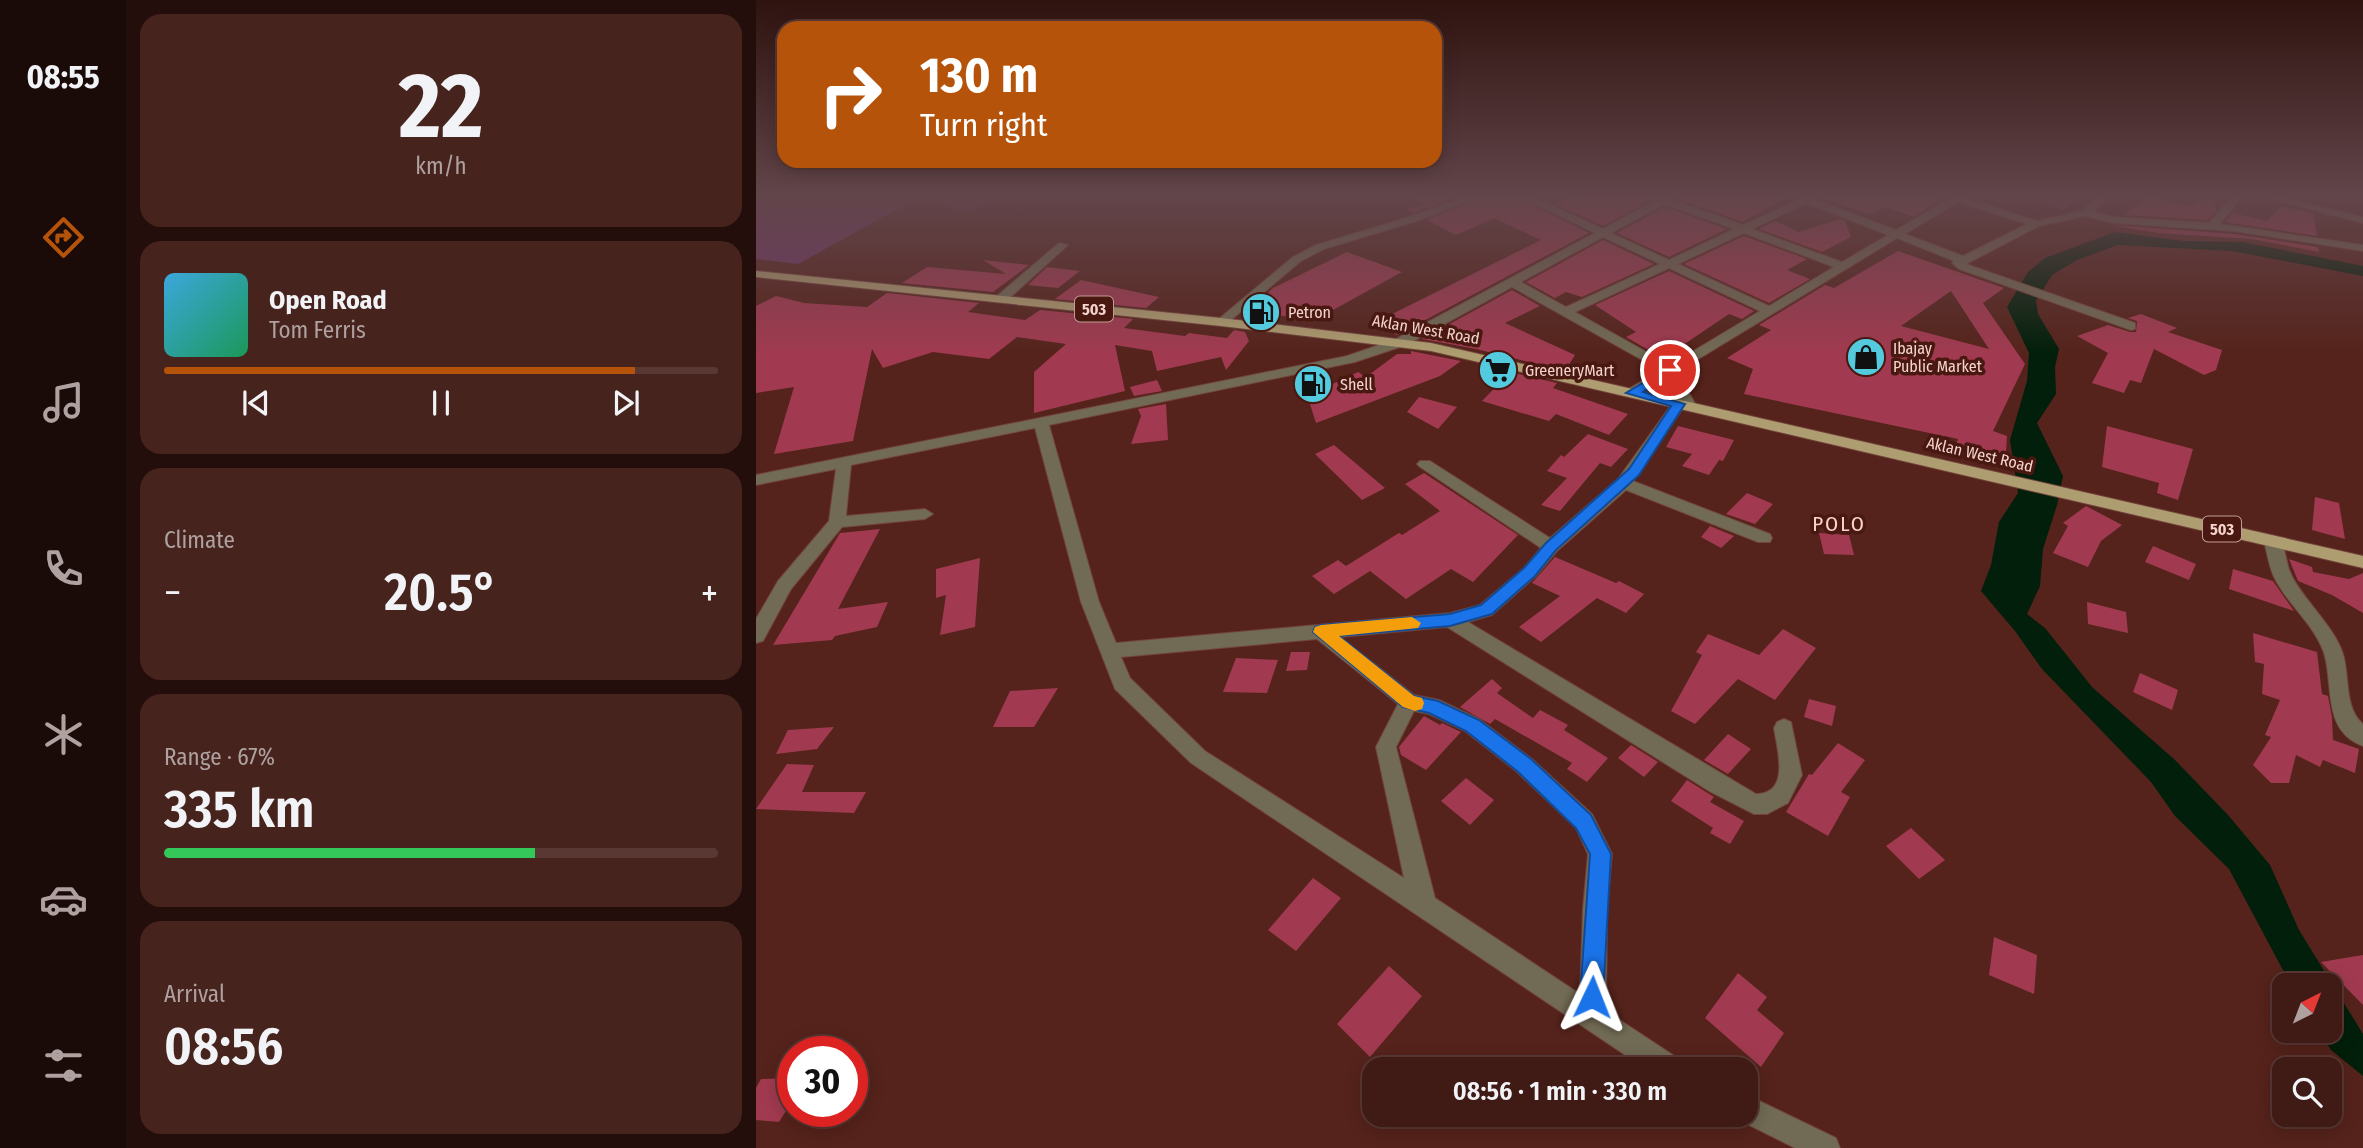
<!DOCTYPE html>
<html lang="en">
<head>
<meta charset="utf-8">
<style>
  :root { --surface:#401a14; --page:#47231d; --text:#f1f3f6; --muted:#aea1a0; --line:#593834; --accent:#b45309 }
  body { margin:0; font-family:"Fira Sans Condensed",sans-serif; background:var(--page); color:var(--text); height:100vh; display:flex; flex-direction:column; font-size:26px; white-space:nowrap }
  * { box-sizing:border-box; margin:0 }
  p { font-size:23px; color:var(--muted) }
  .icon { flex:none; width:38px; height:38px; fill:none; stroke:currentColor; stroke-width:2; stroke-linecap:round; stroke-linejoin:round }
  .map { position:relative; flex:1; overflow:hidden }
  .drawer { display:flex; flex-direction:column; gap:14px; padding:14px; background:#230e0b; width:630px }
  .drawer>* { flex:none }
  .top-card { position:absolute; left:21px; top:21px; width:665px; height:147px; border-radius:21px; box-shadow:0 4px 18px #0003,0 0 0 2px var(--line); background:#b45309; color:#fff; overflow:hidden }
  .needle { width:46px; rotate:42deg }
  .controls { position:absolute; left:1516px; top:973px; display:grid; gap:14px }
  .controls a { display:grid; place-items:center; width:70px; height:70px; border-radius:14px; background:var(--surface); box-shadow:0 4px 18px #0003,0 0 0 2px var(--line); font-size:35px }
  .speed { position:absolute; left:21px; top:1036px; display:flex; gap:14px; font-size:35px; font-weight:700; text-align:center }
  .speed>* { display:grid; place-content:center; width:91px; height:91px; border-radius:50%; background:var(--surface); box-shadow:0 4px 18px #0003,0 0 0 2px var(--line); line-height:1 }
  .speed .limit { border:10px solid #d22; background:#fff; color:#111 }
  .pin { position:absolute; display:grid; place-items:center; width:60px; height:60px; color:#fff; margin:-30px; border:4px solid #fff; border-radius:50%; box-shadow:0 2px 7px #0007 }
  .me { position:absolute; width:77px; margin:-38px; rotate:2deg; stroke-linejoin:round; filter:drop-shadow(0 0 5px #0008) }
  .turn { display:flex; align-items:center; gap:24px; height:147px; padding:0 28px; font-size:32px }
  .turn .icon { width:91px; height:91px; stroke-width:2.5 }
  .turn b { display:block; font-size:49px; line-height:60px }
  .big { font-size:52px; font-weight:600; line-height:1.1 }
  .drawer .tile { flex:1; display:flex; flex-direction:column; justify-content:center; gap:10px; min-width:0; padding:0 24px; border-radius:21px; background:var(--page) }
  .drawer .dial { align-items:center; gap:0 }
  .dial b { font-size:91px; line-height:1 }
  .song { display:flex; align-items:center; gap:21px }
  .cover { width:84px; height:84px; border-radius:10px; background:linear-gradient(135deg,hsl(200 70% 55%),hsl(150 70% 35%)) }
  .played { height:7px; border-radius:4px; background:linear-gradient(90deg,var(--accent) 85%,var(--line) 85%) }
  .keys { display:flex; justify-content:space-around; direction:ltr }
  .heat { display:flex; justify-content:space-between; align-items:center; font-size:38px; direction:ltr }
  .charge { height:10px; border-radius:5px; background:linear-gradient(90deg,#34c759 67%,var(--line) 0) }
  .trip { position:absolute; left:606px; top:1057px; width:396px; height:70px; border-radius:21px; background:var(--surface); box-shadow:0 4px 18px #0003,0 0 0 2px var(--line); font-weight:600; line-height:70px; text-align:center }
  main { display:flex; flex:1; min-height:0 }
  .dock { display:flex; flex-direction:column; width:126px; justify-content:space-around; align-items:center; background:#1a0a08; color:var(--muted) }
  .dock .icon { width:49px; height:49px }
  .dock .on { color:var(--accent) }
  .dock b { font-size:32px; color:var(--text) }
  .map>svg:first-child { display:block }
  .green { fill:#6e3769 }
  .water { fill:#011f0a }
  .building { fill:#a13a50; fill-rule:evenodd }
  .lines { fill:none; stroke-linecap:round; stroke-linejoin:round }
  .minor-casing { stroke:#72433b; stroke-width:2 }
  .major-casing { stroke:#72433b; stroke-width:2 }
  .minor { fill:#716a54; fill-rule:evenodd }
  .major { fill:#ae9d70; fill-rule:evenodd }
  .route { fill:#1a73e8; stroke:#114b97; stroke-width:2 }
  .slow { fill:#f59e0b }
  .labels { text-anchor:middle; stroke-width:7; stroke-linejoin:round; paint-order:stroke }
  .shield { fill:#491811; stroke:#c19c95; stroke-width:2 }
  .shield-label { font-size:16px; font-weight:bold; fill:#f5d4cd }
  .far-poi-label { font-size:16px; fill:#f5d4cd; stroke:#491811; text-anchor:start }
  .far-street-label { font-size:16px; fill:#f5d4cd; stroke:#491811 }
  .quarter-label { font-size:21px; letter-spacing:2px; fill:#fad3cb; stroke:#491811 }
</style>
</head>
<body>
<main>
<nav class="dock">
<b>08:55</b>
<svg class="icon on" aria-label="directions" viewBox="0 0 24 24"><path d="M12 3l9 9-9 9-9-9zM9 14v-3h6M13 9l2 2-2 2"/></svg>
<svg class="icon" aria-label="music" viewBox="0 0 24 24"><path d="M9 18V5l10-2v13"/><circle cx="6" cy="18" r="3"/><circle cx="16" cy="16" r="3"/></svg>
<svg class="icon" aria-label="phone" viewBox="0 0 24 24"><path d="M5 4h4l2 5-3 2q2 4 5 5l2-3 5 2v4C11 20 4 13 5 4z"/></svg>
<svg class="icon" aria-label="climate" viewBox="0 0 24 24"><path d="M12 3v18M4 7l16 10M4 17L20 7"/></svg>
<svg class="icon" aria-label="car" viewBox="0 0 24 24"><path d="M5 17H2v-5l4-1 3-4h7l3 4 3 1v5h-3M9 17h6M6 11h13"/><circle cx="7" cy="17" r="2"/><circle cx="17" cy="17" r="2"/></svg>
<svg class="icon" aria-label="filters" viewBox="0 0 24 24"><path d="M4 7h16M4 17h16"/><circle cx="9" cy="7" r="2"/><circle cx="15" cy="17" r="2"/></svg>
</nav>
<section class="drawer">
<div class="tile dial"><b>22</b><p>km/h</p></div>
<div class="tile">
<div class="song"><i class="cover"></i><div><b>Open Road</b><p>Tom Ferris</p></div></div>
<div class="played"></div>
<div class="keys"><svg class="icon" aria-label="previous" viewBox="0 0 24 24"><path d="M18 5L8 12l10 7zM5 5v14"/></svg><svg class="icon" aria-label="pause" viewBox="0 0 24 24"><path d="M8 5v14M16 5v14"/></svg><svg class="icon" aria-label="next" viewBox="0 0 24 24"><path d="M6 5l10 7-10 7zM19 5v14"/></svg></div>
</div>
<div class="tile"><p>Climate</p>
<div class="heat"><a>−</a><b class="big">20.5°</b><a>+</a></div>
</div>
<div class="tile"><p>Range · 67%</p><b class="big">335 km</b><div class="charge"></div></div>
<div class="tile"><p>Arrival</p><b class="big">08:56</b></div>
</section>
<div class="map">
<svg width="1607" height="1148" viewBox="0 0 1607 1148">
  <rect width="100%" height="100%" fill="#55231b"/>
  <g class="green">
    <polygon points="0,194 254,194 208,211 164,197 42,264 0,259"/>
    <polygon points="1273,194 1328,194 1307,210 1267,198"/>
  </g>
  <polygon class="water" points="1359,232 1428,241 1486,242 1607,266 1607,276 1476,251 1362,245 1321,260 1296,275 1280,301 1282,314 1303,349 1299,367 1300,394 1281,423 1307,476 1301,505 1287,549 1284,586 1271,614 1289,628 1336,687 1419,760 1472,815 1514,865 1543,930 1607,1034 1607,1076 1575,1050 1563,1031 1573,1031 1573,985 1535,985 1473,869 1419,816 1395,782 1286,669 1259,631 1225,591 1235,565 1243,522 1262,493 1254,440 1271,381 1273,353 1251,307 1272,272 1289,258"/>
  <g class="building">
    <polygon points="649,194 709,194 657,213 651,209 667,204"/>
    <polygon points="733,194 755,194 833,233 641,335 618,323 785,240 738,218 700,235 671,220"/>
    <polygon points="825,194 900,194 896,199 847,226 799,204"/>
    <polygon points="928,194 1036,194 987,222 922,199"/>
    <polygon points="1071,194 1165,194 1184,199 1158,217 1129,207 1113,214 1067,198"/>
    <polygon points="1394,195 1435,206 1441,198 1461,202 1458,208 1462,209 1452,220 1368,215"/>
    <polygon points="1525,206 1557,213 1561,236 1469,222 1477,213 1511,221"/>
    <polygon points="909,207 971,229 913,257 861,233"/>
    <polygon points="1084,219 1089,221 1095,237 1066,252 1003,229 1019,221 1043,232"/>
    <polygon points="1355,225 1478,234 1562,247 1563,252 1496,239 1402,233"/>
    <polygon points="988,236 1051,259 1031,270 1054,279 1013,303 928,264"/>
    <polygon points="847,240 898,264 826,297 810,292 799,298 770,282"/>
    <path d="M1142 251 1248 288 1227 303 1269 364 1237 431 1251 436 1249 467 1198 452 1202 439 988 394 997 369 971 358 1015 330 1003 325 1069 285 1078 288ZM1195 291 1233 349 1145 326Z"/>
    <polygon points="591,252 646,272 557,321 515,314 512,318 490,316 517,288"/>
    <polygon points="227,260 273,265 237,292 146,283 171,267 250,274"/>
    <polygon points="291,267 324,271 302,288 272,285"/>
    <polygon points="913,271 998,311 986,319 973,314 927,345 917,340 896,352 870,337 880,332 839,305"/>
    <polygon points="325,280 403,297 390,308 299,299"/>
    <polygon points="756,290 784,306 749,323 819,355 809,371 720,349 666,339"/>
    <polygon points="131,293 223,303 212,312 269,320 284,310 377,319 368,328 429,336 433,333 471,338 478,330 489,332 493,341 470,370 465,357 401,371 396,351 359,345 369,391 278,413 278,372 310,344 261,337 233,359 177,352 127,368 116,349 97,441 18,454 38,387 0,393 0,306 20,296 48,303 111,307"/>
    <polygon points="1385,314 1421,328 1412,332 1466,350 1460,370 1448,375 1398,349 1385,383 1374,380 1368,393 1336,383 1352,353 1321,336 1352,325 1374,332 1380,332 1381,321 1372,318"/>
    <polygon points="655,351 705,361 684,376 560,423 547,382 564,379 568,388 602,372 610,377 641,354 655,354"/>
    <polygon points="754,372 801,383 797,388 872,414 853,435 800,414 793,421 726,401"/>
    <polygon points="401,380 406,391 378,396 374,387"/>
    <polygon points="663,397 701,407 682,429 651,412"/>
    <polygon points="410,404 412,440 375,444 385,416 382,409"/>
    <polygon points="922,426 978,440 967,461 963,460 953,475 926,466 936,454 910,447"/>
    <polygon points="1351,426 1437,449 1422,500 1401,493 1403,483 1346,467"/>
    <polygon points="832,434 872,449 855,467 844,463 804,511 785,505 811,478 791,471 805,455 808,457"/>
    <polygon points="578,445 629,488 606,500 559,454"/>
    <polygon points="668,473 762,535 717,582 695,569 650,599 614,571 578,594 556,576 582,560 590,566 643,533 646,535 684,511 649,484"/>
    <polygon points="991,493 1017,504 999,524 970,514"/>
    <polygon points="1559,497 1583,503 1589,539 1556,530"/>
    <polygon points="1330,506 1366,525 1345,541 1332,567 1297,553 1312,526 1307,523"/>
    <polygon points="954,526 978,536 965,548 945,537"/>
    <polygon points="124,529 82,609 132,602 121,627 79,636 76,640 17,645 84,533"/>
    <polygon points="1063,533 1093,535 1098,555 1068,554"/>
    <polygon points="1397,546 1440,564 1433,580 1389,562"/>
    <polygon points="799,557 860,583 863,581 888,594 870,613 841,598 785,642 763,627 804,596 776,583"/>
    <polygon points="224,558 219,627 184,635 190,595 180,598 180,569"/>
    <polygon points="1533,559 1556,567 1557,572 1593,579 1607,573 1607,613 1576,595 1542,581"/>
    <polygon points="1477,569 1517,581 1538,611 1473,589"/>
    <polygon points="1331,602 1370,612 1372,633 1332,624"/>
    <polygon points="1027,629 1060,648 1019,700 982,679 939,724 915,711 946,655 940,652 952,634 1003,655"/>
    <polygon points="1497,633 1561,652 1566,694 1572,696 1576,717 1577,740 1603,749 1599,773 1567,760 1564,767 1540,755 1533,783 1515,783 1497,765 1515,737 1509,735 1524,700 1506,694 1508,664 1499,662"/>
    <polygon points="535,652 554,652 551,670 530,671"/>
    <polygon points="480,658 522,660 511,693 467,692"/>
    <polygon points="1384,673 1422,690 1416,710 1377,692"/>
    <polygon points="736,679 746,688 741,693 777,718 784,710 812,725 808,730 852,758 831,782 811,769 816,763 739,719 734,724 704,707"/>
    <polygon points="302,688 278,727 237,727 254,691"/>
    <polygon points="1053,699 1080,706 1076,726 1048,717"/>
    <polygon points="668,716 684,725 686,723 705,732 670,770 645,755 643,747"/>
    <polygon points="78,727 61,749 20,754 32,730"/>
    <polygon points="972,734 995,749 972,774 948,760"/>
    <polygon points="1082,743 1109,760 1085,792 1094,797 1072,836 1030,812 1053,774 1056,775"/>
    <polygon points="875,745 902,762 888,777 862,758"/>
    <polygon points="31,764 58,765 46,792 110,792 98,813 0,809"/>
    <polygon points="710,778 738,800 714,825 685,801"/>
    <polygon points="931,780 958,797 954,802 988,821 974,844 954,833 957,828 915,801"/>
    <polygon points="1155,828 1189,860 1163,879 1130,846"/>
    <polygon points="557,878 585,898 540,951 512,930"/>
    <polygon points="1238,937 1281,955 1278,994 1233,975"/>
    <polygon points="1607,955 1607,1005 1565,962"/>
    <polygon points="633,966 666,996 614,1057 581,1024"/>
    <polygon points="982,973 1011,997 1001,1010 1028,1033 1005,1067 949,1018"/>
    <polygon points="37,1078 37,1100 23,1122 0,1120 0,1088 5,1079"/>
  </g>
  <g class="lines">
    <g class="minor-casing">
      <g id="minor">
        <polygon points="717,194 731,194 661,221 568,249 545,261 469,325 461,325 459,322 537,257 560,245 653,217"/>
        <path d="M758 194H771L847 229 900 200 898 198 903 195 925 194 917 200 987 225 1042 200V196L1068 194 1059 200 1140 230 1193 199 1184 194H1199L1281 221 1326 211 1345 194H1356L1337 212 1358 217 1453 223 1478 194H1488L1464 224 1607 245V251L1478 231 1358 223 1329 216 1283 226 1210 264 1379 323V329L1375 330 1203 269 1196 263 1198 261 1141 238 921 372 941 407 934 411 927 408 877 481 1014 534 1016 538 1014 542H1002L870 490 801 551 780 576 736 615 712 622 1000 794C1035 794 1021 749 1018 728L1021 722 1028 719 1035 722 1046 775 1032 803 1011 814H998L953 791 691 627 584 637 658 695 683 700 723 719 776 759 836 814 856 854 851 909 850 1011 923 1059 927 1069H890L435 763 359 689 325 602 279 428 95 465 90 516 169 509 177 514 169 519 86 527 35 589 7 641 0 643V619L22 581 73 521 80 469 0 485V475L591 356 640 339 839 233ZM1202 202 1271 224 1207 256 1149 234ZM1051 203 1132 235 1086 262 996 229ZM909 204 978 229 913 260 855 233ZM988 233 1078 267 1013 306 922 264ZM847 237 904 264 810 307 765 282ZM913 268 1004 311 914 365 819 312ZM756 287 904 370 871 390V396H881L911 378 923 400 918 401 862 479 794 538 674 461H664L661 464 664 467 785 548 768 568 724 605 694 613 360 643 343 602 293 425 599 362 650 345ZM561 639 642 704 620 747 648 878 449 751 374 678 365 657ZM658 711 673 714 709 731 760 771 820 828 832 854 827 909 824 994 679 898 640 747Z"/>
        <polygon points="1495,194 1512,194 1607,217 1607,223"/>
        <polygon points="303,243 312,245 249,302 241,302 241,296"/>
        <path d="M1516 535C1530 539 1529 560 1534 572 1544 597 1578 625 1587 654 1594 677 1588 708 1607 724V746C1566 731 1578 686 1568 653 1558 624 1531 604 1518 577 1513 566 1511 553 1508 541Z"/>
        <polygon points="989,1094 1080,1138 1084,1148 1039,1148 979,1118 978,1115 989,1115"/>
      </g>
    </g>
    <g class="major-casing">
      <polygon id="major" points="0,271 465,318 675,343 1607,556 1607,568 675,351 465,326 0,277"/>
    </g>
    <use href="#minor" class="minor"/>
    <use href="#major" class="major"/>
  </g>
  <linearGradient id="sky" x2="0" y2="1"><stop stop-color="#2f130f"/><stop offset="0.55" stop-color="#62454a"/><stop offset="1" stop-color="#62454a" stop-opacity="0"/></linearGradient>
  <rect width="1607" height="355" fill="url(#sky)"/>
  <polygon class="route" points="914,367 920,370 918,373 887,392 929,404 883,475 800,550 779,576 736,614 694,626 583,636 658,696 682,701 723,720 775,759 835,815 855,854 847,997 844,1005 836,1008 827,1005 824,997 834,854 820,828 761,771 710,731 673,713 647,707 557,632 559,627 565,625 694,614 725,605 768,568 790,543 873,469 915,406 870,393"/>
  <polygon class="slow" points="656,617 665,623 662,628 583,636 658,696 666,698 668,703 666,709 659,711 647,707 557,632 559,627 565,625"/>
  <defs>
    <g id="fuel-disc" transform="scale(2.0125)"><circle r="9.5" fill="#54cade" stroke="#491811"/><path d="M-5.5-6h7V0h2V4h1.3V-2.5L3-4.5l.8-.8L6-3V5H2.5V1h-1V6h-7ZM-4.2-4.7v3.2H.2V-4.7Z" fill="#111"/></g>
    <g id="shop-disc" transform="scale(2.0125)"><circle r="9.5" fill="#54cade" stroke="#491811"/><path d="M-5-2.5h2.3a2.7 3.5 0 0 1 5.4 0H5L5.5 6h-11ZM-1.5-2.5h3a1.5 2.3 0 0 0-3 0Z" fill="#111"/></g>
    <g id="supermarket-disc" transform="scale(2.0125)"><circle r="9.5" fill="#54cade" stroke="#491811"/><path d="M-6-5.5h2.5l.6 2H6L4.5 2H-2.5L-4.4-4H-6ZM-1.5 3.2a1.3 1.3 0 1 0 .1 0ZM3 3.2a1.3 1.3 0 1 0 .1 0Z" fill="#111"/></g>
  </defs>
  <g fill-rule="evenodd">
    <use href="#fuel-disc" x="505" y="312"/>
    <use href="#shop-disc" x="1110" y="357"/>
    <use href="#supermarket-disc" x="742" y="370"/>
    <use href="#fuel-disc" x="557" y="384"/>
  </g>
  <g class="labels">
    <g class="shield">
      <rect x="319" y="296.5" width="38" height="25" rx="5"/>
      <rect x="1447" y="516.5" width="38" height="25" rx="5"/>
    </g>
    <g class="shield-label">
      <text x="338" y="315">503</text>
      <text x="1466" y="535">503</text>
    </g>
    <g class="far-poi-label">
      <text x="532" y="318">Petron</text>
      <text x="1137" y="354">Ibajay<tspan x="1137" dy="18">Public Market</tspan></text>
      <text x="769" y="376">GreeneryMart</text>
      <text x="584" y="390">Shell</text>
    </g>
    <g class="far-street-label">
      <text transform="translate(670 329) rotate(10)" y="6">Aklan West Road</text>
      <text transform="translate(1224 454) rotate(13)" y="6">Aklan West Road</text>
    </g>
    <g class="quarter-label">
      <text x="1083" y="531">POLO</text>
    </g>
  </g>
</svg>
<div class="controls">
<a><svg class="needle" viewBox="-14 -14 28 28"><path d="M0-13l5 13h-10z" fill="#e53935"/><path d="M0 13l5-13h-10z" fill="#aea1a0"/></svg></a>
<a><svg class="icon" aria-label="search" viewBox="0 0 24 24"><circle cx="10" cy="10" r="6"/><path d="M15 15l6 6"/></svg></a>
</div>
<div class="speed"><div class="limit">30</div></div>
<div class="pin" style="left:914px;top:370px;background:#d93025"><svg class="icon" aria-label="arrive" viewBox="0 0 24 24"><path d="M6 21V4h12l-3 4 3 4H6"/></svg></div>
<svg class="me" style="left:836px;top:997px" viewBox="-20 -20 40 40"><path d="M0-17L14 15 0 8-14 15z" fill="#1a73e8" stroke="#fff" stroke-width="4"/></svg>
<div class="trip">08:56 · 1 min · 330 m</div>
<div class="top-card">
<div class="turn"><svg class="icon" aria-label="right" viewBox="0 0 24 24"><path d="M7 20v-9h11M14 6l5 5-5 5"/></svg><div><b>130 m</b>Turn right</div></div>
</div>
</div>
</main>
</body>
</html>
